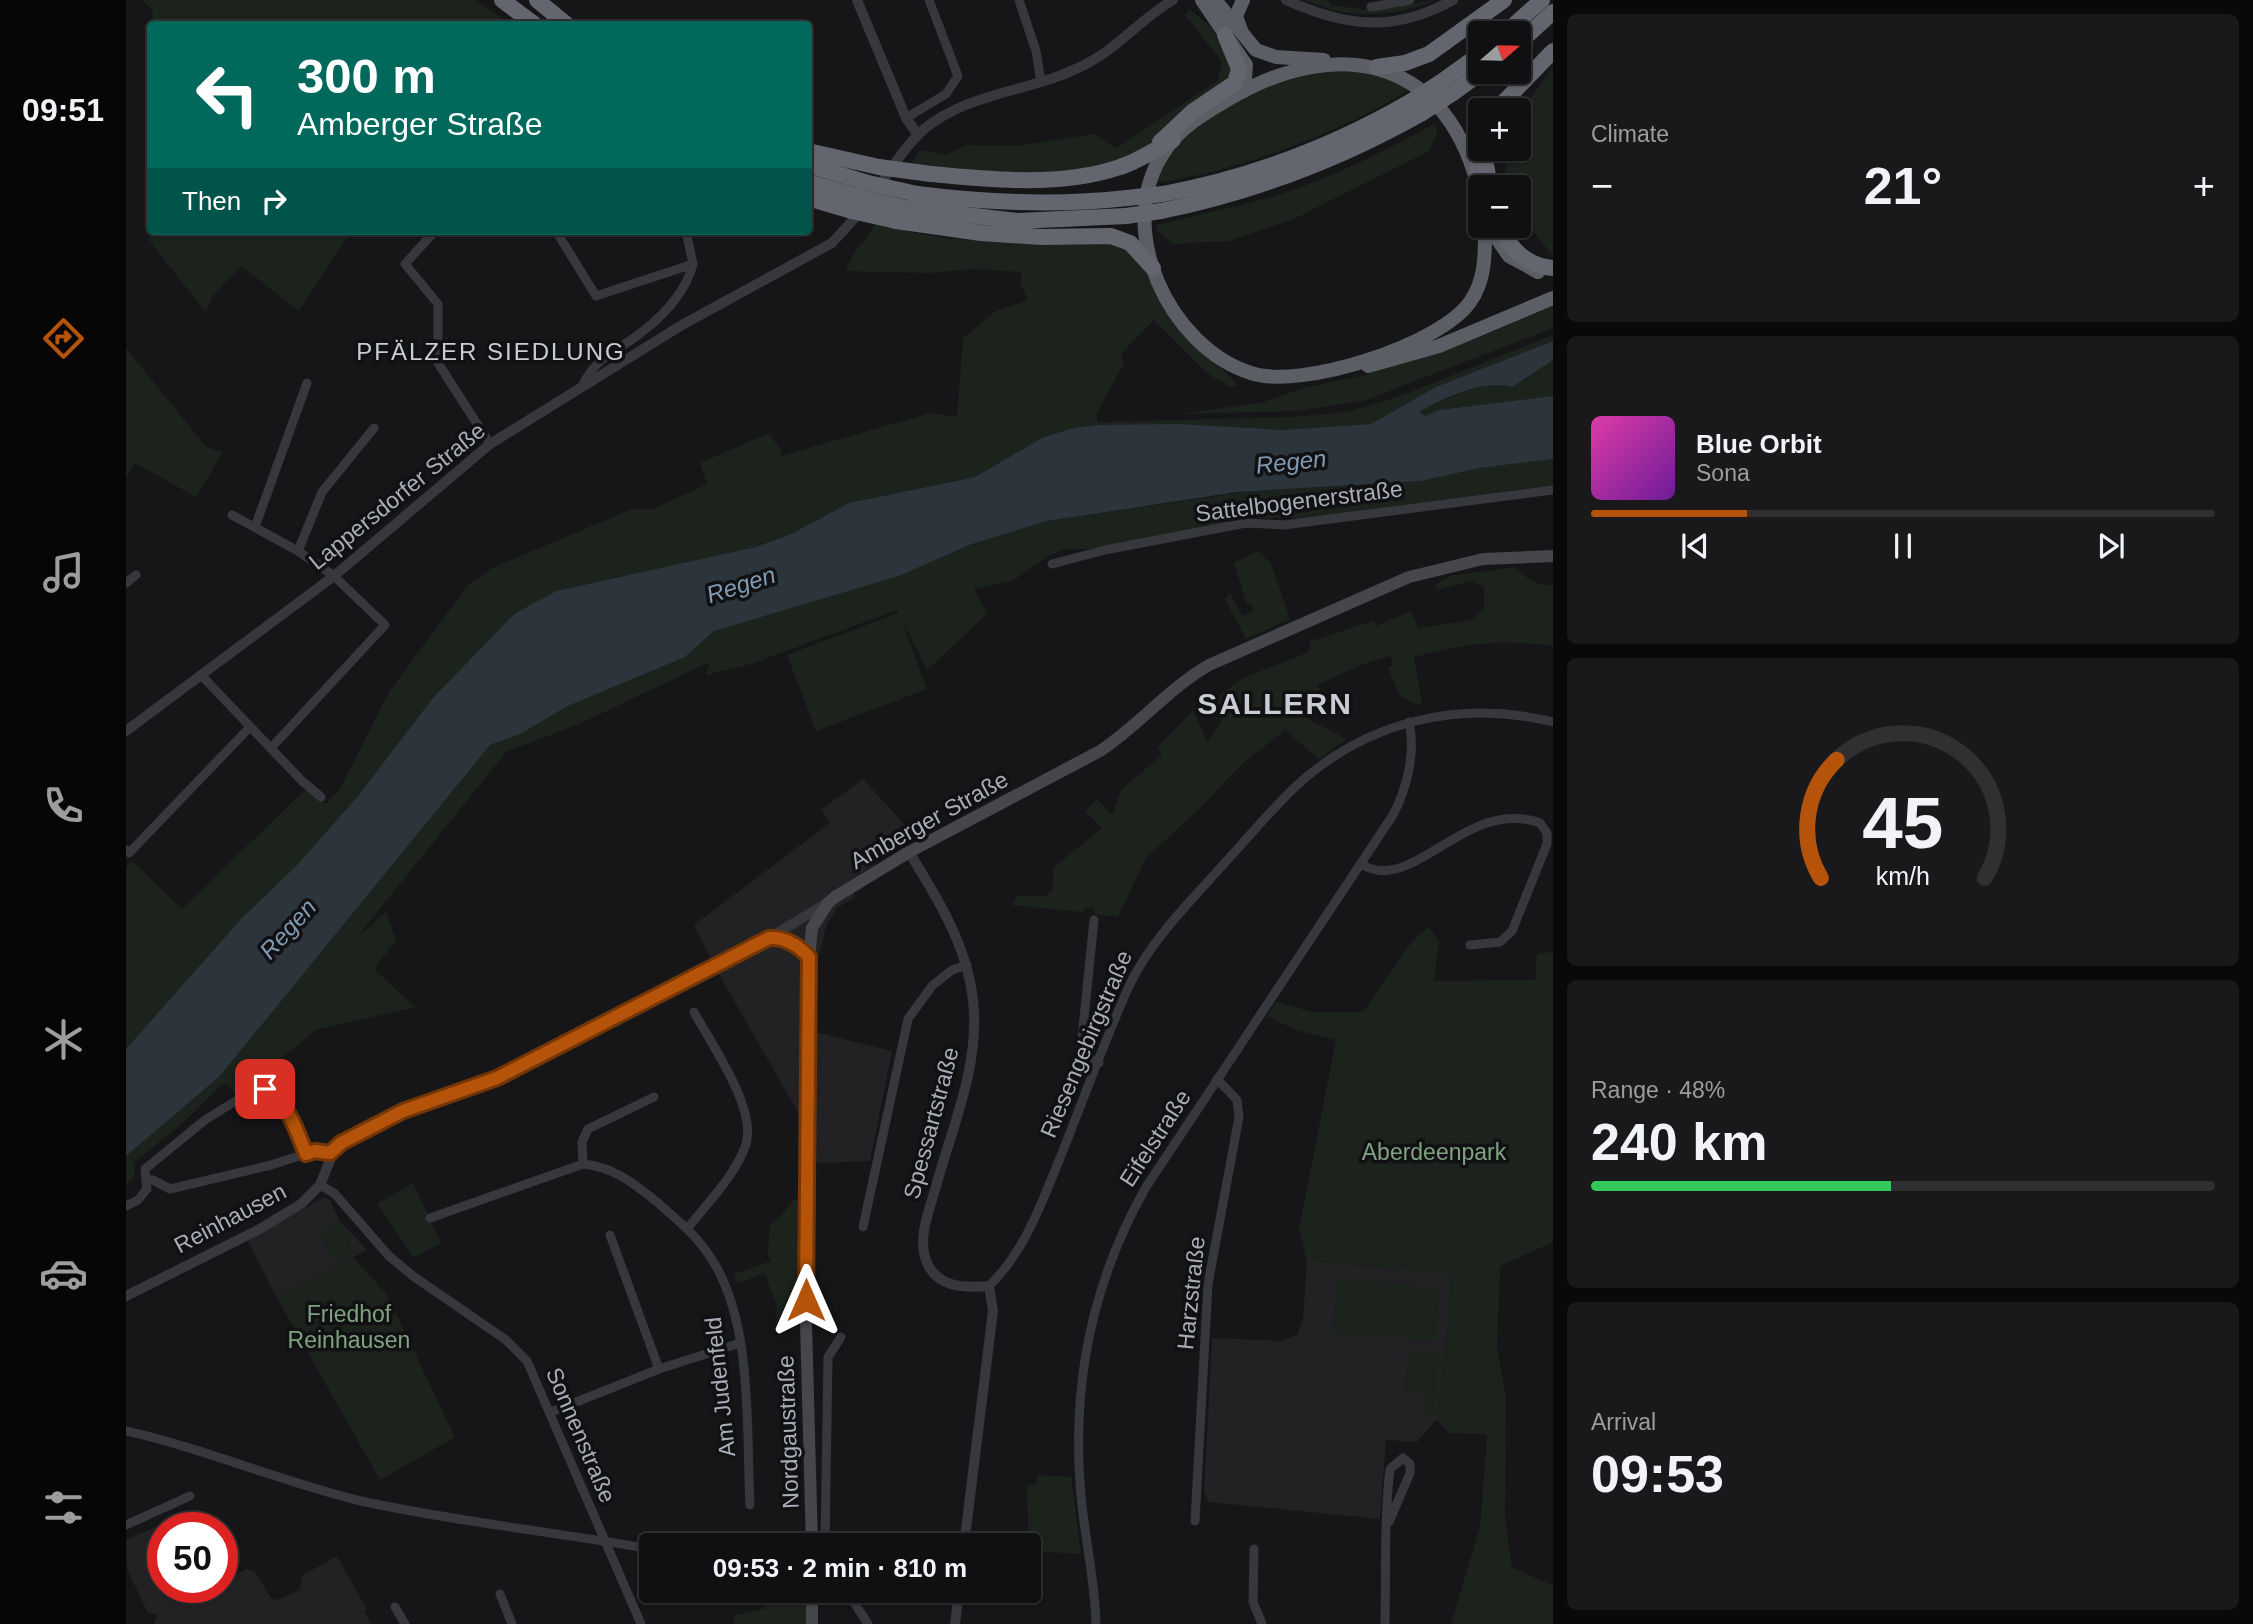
<!DOCTYPE html>
<html lang="en">
<head>
<meta charset="utf-8">
<style>
  :root { --surface:#101012; --page:#19191b; --text:#f1f3f6; --muted:#9c9d9f; --line:#303032; --accent:#b45309 }
  body { margin:0; font-family:Arial,sans-serif; background:var(--page); color:var(--text); height:100vh; display:flex; flex-direction:column; font-size:26px; white-space:nowrap }
  * { box-sizing:border-box; margin:0 }
  p { font-size:23px; color:var(--muted) }
  .icon { flex:none; width:38px; height:38px; fill:none; stroke:currentColor; stroke-width:2; stroke-linecap:round; stroke-linejoin:round }
  .map { position:relative; flex:1; overflow:hidden }
  .panel { display:flex; flex-direction:column; gap:14px; padding:14px; background:#09090a; width:700px }
  .panel>* { flex:none }
  .banner { position:absolute; left:21px; top:21px; width:665px; height:214px; border-radius:7px; box-shadow:0 2px 5px #0004,0 0 0 2px var(--line); background:#00695c; color:#fff; overflow:hidden }
  .needle { width:46px; rotate:70deg }
  .fabs { position:absolute; left:1342px; top:21px; display:grid; gap:14px }
  .fabs a { display:grid; place-items:center; width:63px; height:63px; border-radius:7px; background:var(--surface); box-shadow:0 2px 5px #0004,0 0 0 2px var(--line); font-size:35px }
  .speed { position:absolute; left:21px; top:1512px; display:flex; gap:14px; font-size:35px; font-weight:700; text-align:center }
  .speed>* { display:grid; place-content:center; width:91px; height:91px; border-radius:50%; background:var(--surface); box-shadow:0 2px 5px #0004,0 0 0 2px var(--line); line-height:1 }
  .speed .limit { border:10px solid #d22; background:#fff; color:#111 }
  .pin { position:absolute; display:grid; place-items:center; width:60px; height:60px; color:#fff; margin:-30px; border-radius:14px; box-shadow:0 4px 10px #0006 }
  .me { position:absolute; width:77px; margin:-38px; rotate:0deg; stroke-linejoin:round; filter:drop-shadow(0 0 5px #0008) }
  .turn { display:flex; align-items:center; gap:24px; height:147px; padding:0 35px; font-size:32px }
  .turn .icon { width:91px; height:91px; stroke-width:2.5 }
  .turn b { display:block; font-size:49px; line-height:60px }
  .then { display:flex; align-items:center; height:66px; padding:0 35px; background:#0003; gap:14px; font-size:26px }
  .big { font-size:52px; font-weight:800; line-height:1.1 }
  .panel .card { flex:1; display:flex; flex-direction:column; justify-content:center; gap:10px; min-width:0; padding:0 24px; border-radius:10px; background:var(--page) }
  .panel .dial { align-items:center; gap:0 }
  .dial svg { height:182px; overflow:visible; fill:none; stroke:var(--line); stroke-width:7; stroke-linecap:round; text-anchor:middle }
  .dial text { fill:var(--text); stroke:none }
  .song { display:flex; align-items:center; gap:21px }
  .cover { width:84px; height:84px; border-radius:10px; background:linear-gradient(135deg,hsl(320 70% 55%),hsl(280 70% 35%)) }
  .played { height:7px; border-radius:4px; background:linear-gradient(90deg,var(--accent) 25%,var(--line) 25%) }
  .keys { display:flex; justify-content:space-around; direction:ltr }
  .heat { display:flex; justify-content:space-between; align-items:center; font-size:38px; direction:ltr }
  .charge { height:10px; border-radius:5px; background:linear-gradient(90deg,#34c759 48%,var(--line) 0) }
  .trip { position:absolute; left:513px; top:1533px; width:402px; height:70px; border-radius:7px; background:var(--surface); box-shadow:0 2px 5px #0004,0 0 0 2px var(--line); font-weight:800; line-height:70px; text-align:center }
  main { display:flex; flex:1; min-height:0 }
  .menu { display:flex; flex-direction:column; width:126px; justify-content:space-around; align-items:center; background:#060607; color:var(--muted) }
  .menu .icon { width:49px; height:49px }
  .menu .active { color:var(--accent) }
  .menu b { font-size:32px; color:var(--text) }
  .map>svg:first-child { display:block }
  .built { fill:#222225 }
  .green { fill:#1c231d }
  .water { fill:#2c353c }
  .lines { fill:none; stroke-linecap:round; stroke-linejoin:round }
  .minor { stroke:#37383d; stroke-width:9 }
  .tertiary { stroke:#37383d; stroke-width:10 }
  .secondary { stroke:#45474d; stroke-width:12 }
  .trunk { stroke:#5b5e65; stroke-width:14 }
  .motorway { stroke:#63666e; stroke-width:16 }
  .motorway-bridge { stroke:#63666e; stroke-width:16 }
  .route-casing { stroke:#753606; stroke-width:18 }
  .route { stroke:#b45309; stroke-width:12 }
  .labels { text-anchor:middle; stroke-width:7; stroke-linejoin:round; paint-order:stroke }
  .street-label { font-size:23px; fill:#a8adb8; stroke:#111113 }
  .park-label { font-size:23px; fill:#7fa381; stroke:#111113 }
  .neighbourhood-label { font-size:24px; letter-spacing:2px; fill:#c9ccd4; stroke:#111113 }
  .water-label { font-size:24px; font-style:italic; fill:#7f9bb3; stroke:#111113 }
  .district-label { font-size:30px; font-weight:bold; letter-spacing:2px; fill:#c9ccd4; stroke:#111113 }
</style>
</head>
<body>
<main>
<nav class="menu">
<b>09:51</b>
<svg class="icon active" aria-label="directions" viewBox="0 0 24 24"><path d="M12 3l9 9-9 9-9-9zM9 14v-3h6M13 9l2 2-2 2"/></svg>
<svg class="icon" aria-label="music" viewBox="0 0 24 24"><path d="M9 18V5l10-2v13"/><circle cx="6" cy="18" r="3"/><circle cx="16" cy="16" r="3"/></svg>
<svg class="icon" aria-label="phone" viewBox="0 0 24 24"><path d="M5 4h4l2 5-3 2q2 4 5 5l2-3 5 2v4C11 20 4 13 5 4z"/></svg>
<svg class="icon" aria-label="climate" viewBox="0 0 24 24"><path d="M12 3v18M4 7l16 10M4 17L20 7"/></svg>
<svg class="icon" aria-label="car" viewBox="0 0 24 24"><path d="M5 17H2v-5l4-1 3-4h7l3 4 3 1v5h-3M9 17h6M6 11h13"/><circle cx="7" cy="17" r="2"/><circle cx="17" cy="17" r="2"/></svg>
<svg class="icon" aria-label="filters" viewBox="0 0 24 24"><path d="M4 7h16M4 17h16"/><circle cx="9" cy="7" r="2"/><circle cx="15" cy="17" r="2"/></svg>
</nav>
<div class="map">
<svg width="1427" height="1624" viewBox="0 0 1427 1624">
  <rect width="100%" height="100%" fill="#161618"/>
  <g class="built">
    <polygon points="737,779 790,837 725,880 729,897 711,908 701,924 692,958 689,1032 766,1051 744,1161 692,1163 672,1112 592,973 568,925 704,823 695,810"/>
    <polygon points="198,1197 204,1200 213,1220 241,1250 150,1296 122,1241"/>
    <polygon points="1181,1261 1326,1274 1311,1419 1291,1442 1260,1440 1254,1519 1083,1502 1078,1492 1086,1338 1156,1341 1171,1335 1177,1319"/>
    <polygon points="70,1509 78,1528 37,1528 37,1587 96,1587 96,1569 101,1579 121,1569 128,1571 145,1598 152,1600 173,1590 177,1575 211,1556 241,1609 238,1611 245,1624 28,1624 31,1614 22,1613 1,1569 0,1540"/>
  </g>
  <g class="green">
    <polygon points="17,0 349,0 384,24 27,24 26,11"/>
    <path d="M1179 0H1203L1205 5 1242 10 1309 0C1267 18 1220 19 1179 0Z"/>
    <path d="M1063 9 1085 27 1108 63C1100 89 1084 97 1063 113 1047 127 1031 142 1012 153 961 183 842 172 784 166L794 150 819 155 840 145 890 146 968 134 990 148 1091 81 1096 62 1059 15Z"/>
    <polygon points="1427,67 1427,257 1393,212 1393,187 1382,187 1379,158 1381,149 1393,149 1393,115"/>
    <path d="M1196 70 1247 72 1284 89C1215 133 1111 171 1030 183 1035 174 1039 163 1044 154 1073 107 1146 85 1196 70Z"/>
    <path d="M1309 124 1311 133 1303 151 1168 219 1103 241 1047 244 1030 230 1031 225C1082 212 1134 203 1183 184 1227 168 1268 145 1309 124Z"/>
    <path d="M749 225 817 238 864 241 987 240 1012 257 1044 314 1073 348 1112 384 1105 388 1081 373 1028 320 995 354 998 363 971 413V422L1168 417 1220 412 1269 398 1427 335V341L1310 387 1245 424 1157 430 1054 424 916 438 849 477 723 503 663 535 630 547 430 591 388 614 306 699 232 796 171 865 115 919 0 1049V867L6 861 56 909 181 788 200 804 215 787 263 692 342 585 366 568 506 509H527L581 484 574 463 643 433 655 451V456L805 413 831 417 837 338 870 311 902 300 894 283 896 272 847 269 803 273 720 271C727 249 738 244 749 225Z"/>
    <polygon points="26,231 225,231 173,311 115,266 86,297 80,313 23,240"/>
    <polygon points="1427,305 1427,328 1237,401 1171,411 1054,414 1138,402 1177,388 1239,375 1359,335"/>
    <polygon points="0,348 80,447 97,452 70,497 9,463 0,479"/>
    <polygon points="1427,360 1427,396 1313,410 1299,416 1293,412 1334,393 1409,370"/>
    <polygon points="1427,459 1427,485 1221,513 1174,518 1123,518 968,549 940,549 924,555 888,580 848,589 861,614 801,670 775,618 801,689 690,731 661,655 772,613 771,610 625,664 580,675 584,662 453,724 380,752 228,941 260,912 270,940 248,969 289,1007 190,1030 110,1096 99,1082 51,1128 7,1163 9,1175 0,1186 0,1156 94,1076 364,745 394,734 442,706 559,657 588,631 773,576 843,545 921,521 1117,492 1295,481 1354,468"/>
    <polygon points="1132,551 1145,564 1164,619 1120,639 1099,599 1104,593 1116,616 1128,611 1125,604 1121,605 1108,563"/>
    <path d="M1389 567C1400 578 1411 586 1427 585V646C1372 639 1342 643 1288 657L1296 704 1290 705 1273 695 1262 667 1268 665 1264 656 1237 664 1191 685 1202 701 1181 718 1220 739 1193 759 1159 730 1116 764 1075 807 1020 858 992 917 968 914V909L958 908 957 912 885 905 893 895 917 897 926 891 928 867 976 828 959 811 971 799 986 815 995 790 1036 755 1031 748 1067 710 1081 742 1097 719 1079 706 1115 679 1183 652 1185 641 1247 621 1250 626 1285 611 1292 628 1346 620 1358 609V587L1345 581 1311 590 1309 585 1324 576Z"/>
    <polygon points="1302,927 1313,941 1308,981 1409,980 1411,954 1427,952 1427,1242 1374,1266 1371,1349 1380,1396 1379,1518 1386,1567 1427,1586 1427,1624 1325,1624 1354,1527 1361,1434 1323,1433 1311,1419 1325,1274 1181,1261 1173,1229 1210,1040 1170,1030 1141,1016 1151,1002 1186,1012 1237,1012 1285,943"/>
    <polygon points="287,1183 315,1243 288,1258 251,1204"/>
    <path d="M674 1198V1310L670 1327 652 1332 649 1322 651 1307 639 1274 611 1283 608 1274 645 1261 642 1253 644 1225C659 1217 660 1202 674 1198Z"/>
    <polygon points="214,1222 228,1252 207,1262 193,1232"/>
    <polygon points="227,1257 261,1295 329,1437 254,1480 150,1296"/>
    <polygon points="1209,1279 1314,1287 1310,1341 1206,1334"/>
    <polygon points="1281,1350 1312,1352 1308,1417 1298,1416 1299,1394 1278,1393"/>
    <polygon points="911,1475 945,1477 955,1554 903,1551 901,1485 910,1485"/>
    <polygon points="636,1591 680,1591 680,1624 609,1624 607,1616 640,1608"/>
  </g>
  <path class="water" d="M1427 341V360L1386 387C1356 379 1320 398 1293 412L1299 416 1313 410 1427 396V459L1354 468 1295 481 1111 492 921 521 843 545 773 576 588 631 559 657 442 706 394 734 364 745 94 1076 0 1156V1049L115 919 171 865 232 796 306 699 388 614 430 591 630 547 663 535 723 503 849 477 916 438 944 429 971 425 1054 424 1157 430 1245 424 1310 387Z"/>
  <g class="lines">
    <g class="minor">
      <polyline points="893,0 910,51 915,82"/>
      <polyline points="1245,7 1284,0"/>
      <polyline points="780,118 820,94 832,76 803,0"/>
      <polyline points="309,231 279,264 312,304 312,363 364,444"/>
      <path d="M430 231 470 296 567 264C560 291 538 315 516 332 494 350 468 358 457 385"/>
      <polyline points="560,231 567,264"/>
      <polyline points="106,515 172,551 208,576 259,625 145,748"/>
      <polyline points="129,527 181,383"/>
      <polyline points="172,551 196,492 248,428"/>
      <polyline points="926,564 979,550 1120,523 1158,525 1427,490"/>
      <polyline points="0,583 10,575"/>
      <polyline points="75,675 176,781 195,797"/>
      <polyline points="0,850 3,853 124,727"/>
      <path d="M1235 864C1287 897 1340 796 1414 823L1421 833V844L1386 931 1374 942 1344 945"/>
      <polyline points="968,920 955,1047 960,1056 973,1063"/>
      <polyline points="457,1164 456,1142 462,1129 528,1097"/>
      <polyline points="20,1180 27,1180 44,1189 145,1165 189,1151 204,1153"/>
      <polyline points="194,1185 208,1193 263,1256 287,1276 380,1340 401,1361 515,1624"/>
      <polyline points="0,1206 12,1200 21,1189 19,1169 79,1120 132,1087 154,1101 180,1154"/>
      <path d="M304 1218 457 1164C488 1167 507 1183 531 1202 550 1219 569 1234 583 1255 628 1320 620 1430 624 1505"/>
      <polyline points="737,1227 782,1019 806,986 826,970 841,965"/>
      <path d="M562 1228C581 1203 610 1175 620 1144 631 1108 585 1044 568 1012"/>
      <polyline points="484,1235 533,1369"/>
      <path d="M863 1286C898 1252 914 1207 932 1163 956 1104 977 1044 1003 986 1025 940 1062 904 1096 866 1120 840 1143 812 1168 788 1239 721 1334 699 1427 722"/>
      <polyline points="425,1412 533,1369 614,1343"/>
      <path d="M0 1431C80 1449 156 1482 235 1501 331 1522 429 1532 525 1549"/>
      <polyline points="1069,1521 1082,1284 1113,1117 1111,1100 1091,1079"/>
      <polyline points="0,1525 64,1496"/>
      <polyline points="699,1545 702,1357 715,1337"/>
      <polyline points="1128,1549 1127,1602 1136,1624"/>
      <polyline points="374,1594 386,1624"/>
      <polyline points="726,1599 742,1624"/>
      <polyline points="269,1607 279,1624"/>
      <path d="M970 1624C969 1581 959 1539 955 1496 945 1387 966 1282 1020 1187L1267 815C1281 788 1290 752 1283 722"/>
      <path d="M1259 1624C1260 1572 1258 1519 1264 1469L1277 1458 1284 1464V1473L1263 1522"/>
    </g>
    <g class="tertiary">
      <polyline points="731,0 780,118 792,135"/>
      <path d="M1160 0C1220 27 1267 33 1327 0"/>
      <path d="M750 190C765 170 778 147 797 130 843 91 908 92 960 64 993 47 1016 18 1047 0"/>
      <polyline points="0,731 208,576 364,444 556,325 706,243 737,209"/>
      <path d="M783 852C814 902 845 952 848 1012 851 1071 826 1128 811 1183 805 1206 791 1236 800 1260 810 1288 838 1288 863 1286L867 1311 838 1545"/>
      <path d="M643 938C659 937 672 944 683 957"/>
      <polyline points="0,1296 132,1230 175,1204 194,1185 209,1148 227,1136 277,1111 371,1078 643,938 701,903"/>
      <polyline points="829,1624 833,1591"/>
    </g>
    <g class="secondary">
      <path d="M686 1545 680 1323 683 957 686 928 702 903 709 897 783 852 974 751C1013 725 1043 688 1083 665L1283 577 1357 559 1427 556"/>
      <polyline points="686,1624 686,1591"/>
    </g>
    <g class="trunk">
      <polyline points="1076,0 1120,65 1118,91"/>
      <polyline points="1089,0 1130,50 1150,57 1198,60"/>
      <polyline points="1115,30 1110,16 1117,0"/>
      <path d="M1354 195C1324 59 1215 33 1103 99 1079 113 1053 128 1038 152 987 228 1043 347 1125 373 1175 390 1314 345 1344 302 1360 280 1359 252 1359 226"/>
      <polyline points="1362,226 1383,256 1412,272"/>
      <polyline points="1242,366 1313,346 1427,298"/>
    </g>
    <g class="motorway">
      <polyline points="376,0 408,24"/>
      <polyline points="411,0 440,24"/>
      <polyline points="1379,33 1416,0"/>
      <polyline points="1393,43 1427,12"/>
      <polyline points="1251,67 1279,63 1303,54 1378,0"/>
      <polyline points="1315,82 1354,54"/>
      <polyline points="1327,93 1356,72"/>
      <polyline points="1370,110 1427,51"/>
      <polyline points="1034,142 1066,112 1109,83 1113,69 1099,35"/>
      <polyline points="682,151 753,167"/>
      <polyline points="1359,159 1364,187"/>
      <polyline points="682,165 742,183"/>
      <path d="M805 174C866 180 936 187 994 167 1013 161 1030 149 1047 140"/>
      <polyline points="682,182 733,197"/>
      <polyline points="1351,182 1354,138"/>
      <path d="M791 194C862 203 930 206 1001 198"/>
      <path d="M1037 194C1123 178 1208 146 1284 102"/>
      <polyline points="682,198 726,211"/>
      <polyline points="780,208 892,221 1000,216"/>
      <path d="M1035 211C1128 192 1213 160 1296 113"/>
      <polyline points="770,221 855,233 915,237 985,236 1004,243 1027,268"/>
      <path d="M1374 226C1384 249 1400 266 1427 268"/>
    </g>
    <g class="motorway-bridge">
      <polyline points="1284,102 1315,82"/>
      <polyline points="1296,113 1327,93"/>
      <polyline points="753,167 805,174"/>
      <polyline points="742,183 791,194"/>
      <polyline points="733,197 780,208"/>
      <polyline points="1001,198 1037,194"/>
      <polyline points="726,211 770,221"/>
      <polyline points="1000,216 1035,211"/>
    </g>
  </g>
  <g class="lines">
    <g class="route-casing">
      <path id="route" d="M139 1089C163 1104 170 1129 180 1154L189 1151 204 1153 215 1143 277 1111 371 1078 643 938C659 937 672 945 683 957L680 1300"/>
    </g>
    <use href="#route" class="route"/>
  </g>
  <g class="labels">
    <g class="street-label">
      <text transform="translate(271 496) rotate(-39)" y="8">Lappersdorfer Straße</text>
      <text transform="translate(1173 501) rotate(-7)" y="8">Sattelbogenerstraße</text>
      <text transform="translate(803 820) rotate(-29)" y="8">Amberger Straße</text>
      <text transform="translate(960 1044) rotate(-67)" y="8">Riesengebirgstraße</text>
      <text transform="translate(805 1123) rotate(-75)" y="8">Spessartstraße</text>
      <text transform="translate(1029 1138) rotate(-57)" y="8">Eifelstraße</text>
      <text transform="translate(104 1218) rotate(-28)" y="8">Reinhausen</text>
      <text transform="translate(1065 1293) rotate(-84)" y="8">Harzstraße</text>
      <text transform="translate(594 1387) rotate(-96)" y="8">Am Judenfeld</text>
      <text transform="translate(662 1432) rotate(-92)" y="8">Nordgaustraße</text>
      <text transform="translate(455 1435) rotate(67)" y="8">Sonnenstraße</text>
    </g>
    <g class="park-label">
      <text x="1308" y="1160">Aberdeenpark</text>
      <text x="223" y="1322">Friedhof<tspan x="223" dy="26">Reinhausen</tspan></text>
    </g>
    <g class="neighbourhood-label">
      <text x="365" y="360">PFÄLZER SIEDLUNG</text>
    </g>
    <g class="water-label">
      <text transform="translate(1165 462) rotate(-6)" y="8">Regen</text>
      <text transform="translate(615 585) rotate(-18)" y="8">Regen</text>
      <text transform="translate(162 929) rotate(-48)" y="8">Regen</text>
    </g>
    <g class="district-label">
      <text x="1149" y="714">SALLERN</text>
    </g>
  </g>
</svg>
<div class="fabs">
<a><svg class="needle" viewBox="-14 -14 28 28"><path d="M0-13l5 13h-10z" fill="#e53935"/><path d="M0 13l5-13h-10z" fill="#9c9d9f"/></svg></a>
<a>+</a>
<a>−</a>
</div>
<div class="speed"><div class="limit">50</div></div>
<div class="pin" style="left:139px;top:1089px;background:#d93025"><svg class="icon" aria-label="arrive" viewBox="0 0 24 24"><path d="M6 21V4h12l-3 4 3 4H6"/></svg></div>
<svg class="me" style="left:680px;top:1300px" viewBox="-20 -20 40 40"><path d="M0-17L14 15 0 8-14 15z" fill="#b45309" stroke="#fff" stroke-width="4"/></svg>
<div class="trip">09:53 · 2 min · 810 m</div>
<div class="banner">
<div class="turn"><svg class="icon" aria-label="left" viewBox="0 0 24 24"><path d="M17 20v-9H6M10 6l-5 5 5 5"/></svg><div><b>300 m</b>Amberger Straße</div></div>
<div class="then">Then<svg class="icon" aria-label="right" viewBox="0 0 24 24"><path d="M7 20v-9h11M14 6l5 5-5 5"/></svg></div>
</div>
</div>
<section class="panel">
<div class="card"><p>Climate</p>
<div class="heat"><a>−</a><b class="big">21°</b><a>+</a></div>
</div>
<div class="card">
<div class="song"><i class="cover"></i><div><b>Blue Orbit</b><p>Sona</p></div></div>
<div class="played"></div>
<div class="keys"><svg class="icon" aria-label="previous" viewBox="0 0 24 24"><path d="M18 5L8 12l10 7zM5 5v14"/></svg><svg class="icon" aria-label="pause" viewBox="0 0 24 24"><path d="M8 5v14M16 5v14"/></svg><svg class="icon" aria-label="next" viewBox="0 0 24 24"><path d="M6 5l10 7-10 7zM19 5v14"/></svg></div>
</div>
<div class="card dial"><svg viewBox="0 0 100 80">
<path d="M14 69A42 42 0 1 1 86 69"/>
<path d="M14 69A42 42 0 0 1 21 17" stroke="#b45309"/>
<text x="50" y="56" font-size="32" font-weight="700">45</text>
<text x="50" y="72" font-size="11">km/h</text>
</svg></div>
<div class="card"><p>Range · 48%</p><b class="big">240 km</b><div class="charge"></div></div>
<div class="card"><p>Arrival</p><b class="big">09:53</b></div>
</section>
</main>
</body>
</html>
